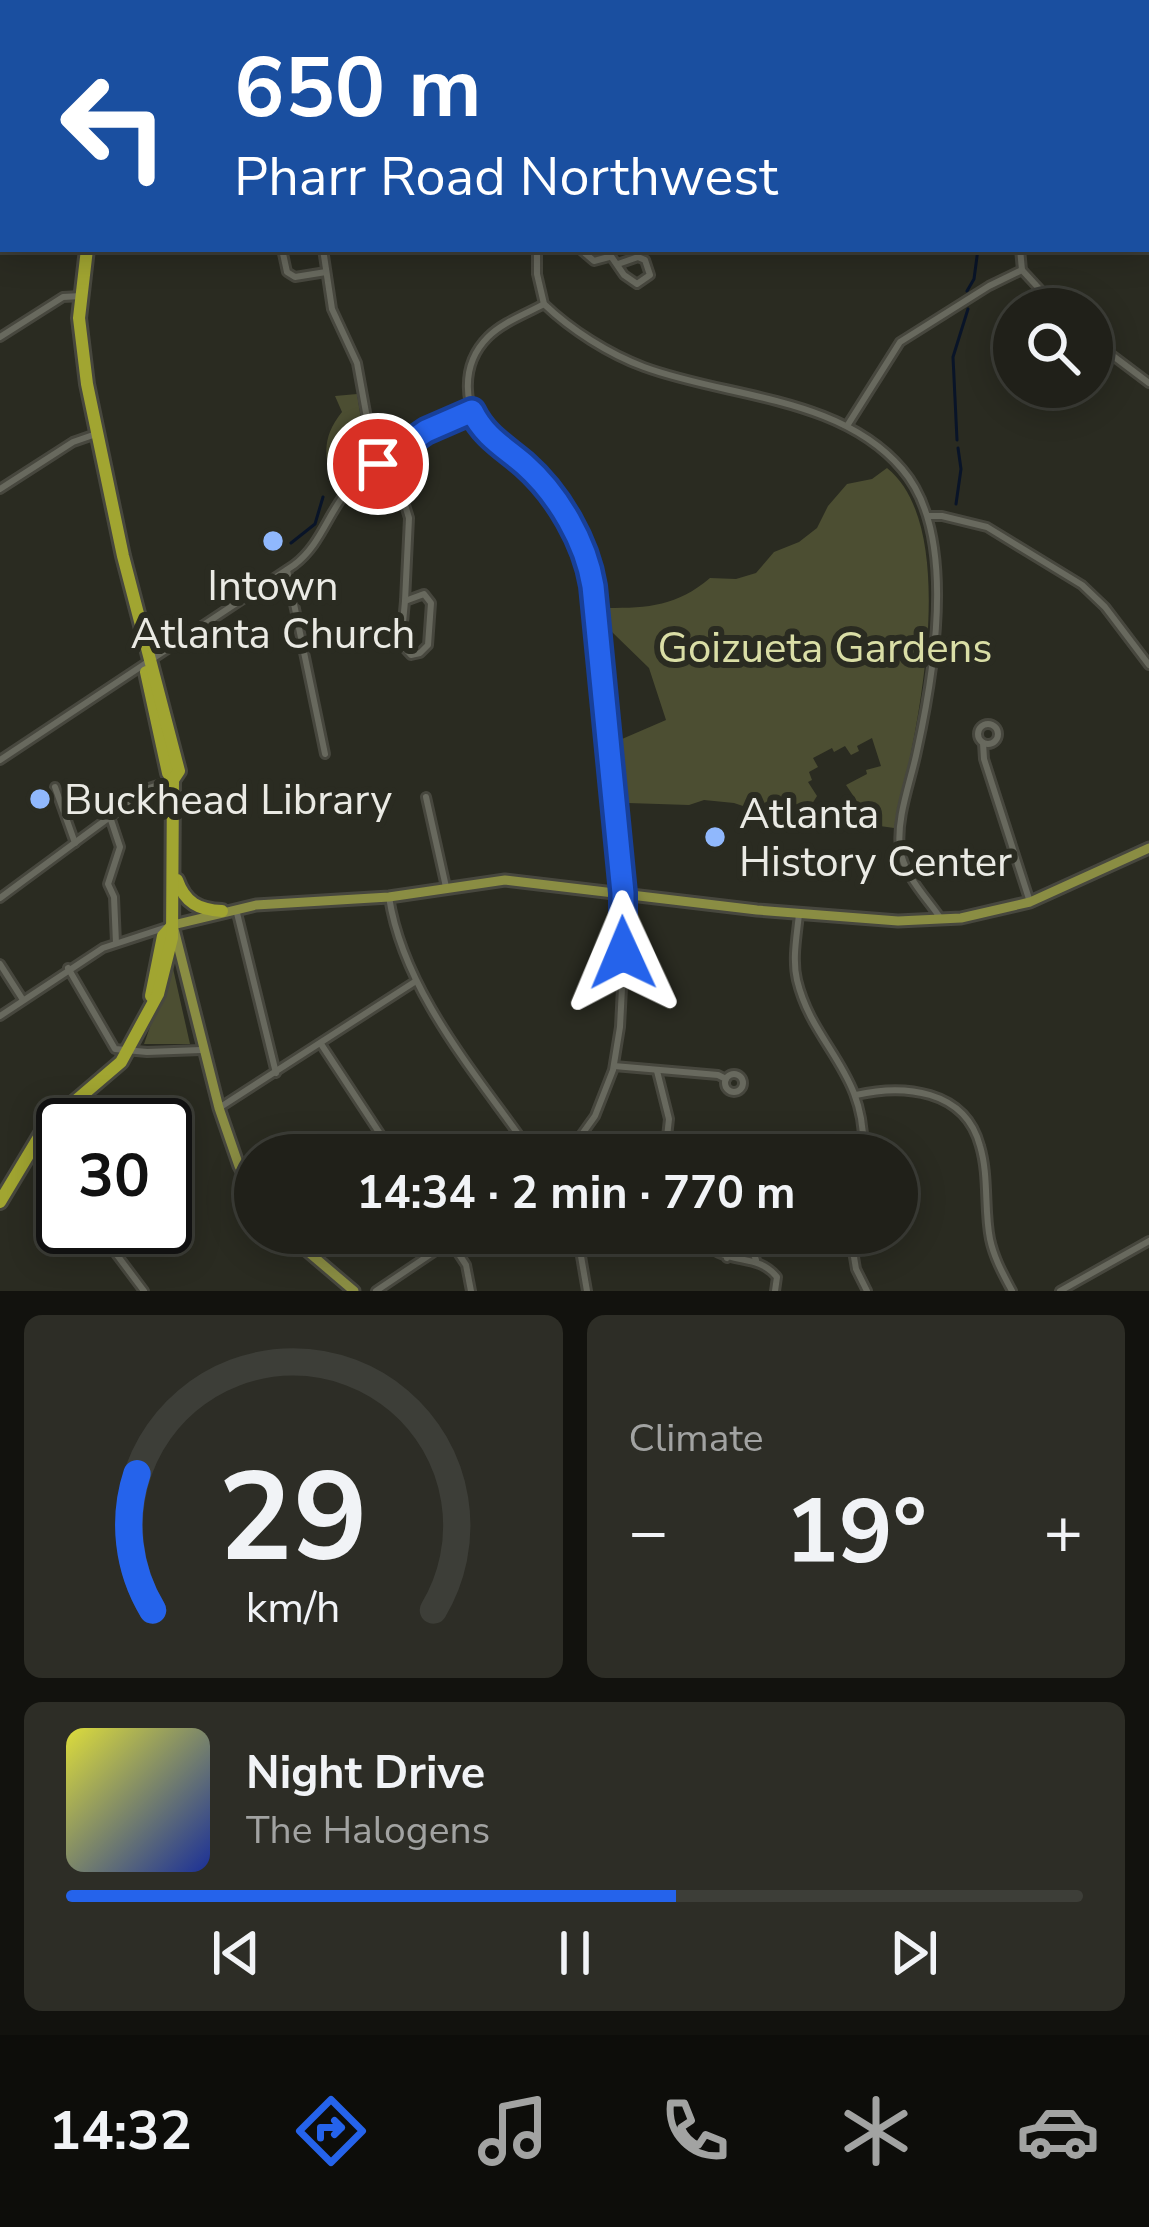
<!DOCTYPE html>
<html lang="en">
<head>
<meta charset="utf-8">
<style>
  :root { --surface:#202019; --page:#2d2d26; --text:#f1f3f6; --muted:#a2a3a2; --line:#3d3e38; --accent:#2563eb }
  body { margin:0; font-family:"Nunito Sans",sans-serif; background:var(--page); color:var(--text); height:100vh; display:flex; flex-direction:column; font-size:45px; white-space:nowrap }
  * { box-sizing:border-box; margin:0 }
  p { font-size:39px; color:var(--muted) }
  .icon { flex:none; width:66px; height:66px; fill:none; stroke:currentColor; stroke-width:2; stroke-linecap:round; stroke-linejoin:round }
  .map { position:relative; height:1291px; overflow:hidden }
  .drawer { display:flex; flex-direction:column; gap:24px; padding:24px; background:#12120e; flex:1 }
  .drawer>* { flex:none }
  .hud { position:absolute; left:0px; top:0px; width:1149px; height:252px; box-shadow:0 6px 30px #0003,0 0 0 3px var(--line); background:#1a4fa0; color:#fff; overflow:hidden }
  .tools { position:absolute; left:993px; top:288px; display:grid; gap:24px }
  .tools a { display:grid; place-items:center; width:120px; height:120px; border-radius:50%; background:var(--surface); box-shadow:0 6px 30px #0003,0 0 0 3px var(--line); font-size:60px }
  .speed { position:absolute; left:36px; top:1098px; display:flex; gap:24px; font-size:60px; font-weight:700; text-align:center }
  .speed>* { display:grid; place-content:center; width:156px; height:156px; border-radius:50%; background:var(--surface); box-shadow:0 6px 30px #0003,0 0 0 3px var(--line); line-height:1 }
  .speed .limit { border:6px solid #111; border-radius:18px; background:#fff; color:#111 }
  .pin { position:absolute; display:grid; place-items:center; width:102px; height:102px; color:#fff; margin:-51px; border:6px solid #fff; border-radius:50%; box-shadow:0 3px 12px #0007 }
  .me { position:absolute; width:132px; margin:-66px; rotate:359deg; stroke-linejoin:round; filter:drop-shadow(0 0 9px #0008) }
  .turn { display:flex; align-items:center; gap:42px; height:252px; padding:0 36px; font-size:54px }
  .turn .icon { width:156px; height:156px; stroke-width:2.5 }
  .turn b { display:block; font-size:84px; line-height:102px }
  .big { font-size:90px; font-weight:700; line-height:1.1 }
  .drawer .card { flex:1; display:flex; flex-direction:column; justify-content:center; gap:18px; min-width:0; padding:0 42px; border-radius:18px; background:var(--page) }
  .drawer .dial { align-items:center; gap:0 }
  .dial svg { height:312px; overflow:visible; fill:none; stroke:var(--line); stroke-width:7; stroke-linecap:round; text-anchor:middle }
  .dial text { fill:var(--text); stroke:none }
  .song { display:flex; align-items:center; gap:36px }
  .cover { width:144px; height:144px; border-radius:18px; background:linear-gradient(135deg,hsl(60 70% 55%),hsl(230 70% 35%)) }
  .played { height:12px; border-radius:6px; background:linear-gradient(90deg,var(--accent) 60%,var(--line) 60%) }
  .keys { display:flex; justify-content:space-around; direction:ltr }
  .heat { display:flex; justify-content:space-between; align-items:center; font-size:66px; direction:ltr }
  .drawer .tiles { flex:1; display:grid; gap:24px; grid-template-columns:1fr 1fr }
  .card:last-child { grid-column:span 2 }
  .trip { position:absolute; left:234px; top:1134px; width:684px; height:120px; border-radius:60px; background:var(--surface); box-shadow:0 6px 30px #0003,0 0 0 3px var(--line); font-weight:700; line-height:120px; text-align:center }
  .tab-bar { display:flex; height:192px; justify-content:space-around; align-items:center; background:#0d0d0a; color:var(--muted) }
  .tab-bar .icon { width:84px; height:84px }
  .tab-bar .selected { color:var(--accent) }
  .tab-bar b { font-size:54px; color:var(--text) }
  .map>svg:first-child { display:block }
  .green { fill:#4c4e32 }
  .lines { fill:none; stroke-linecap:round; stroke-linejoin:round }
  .stream { stroke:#091428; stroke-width:3 }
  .minor-casing { stroke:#47473e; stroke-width:12 }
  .major-casing { stroke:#47473e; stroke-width:15 }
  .highway-casing { stroke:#47473e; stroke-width:18 }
  .minor { stroke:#68695e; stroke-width:6 }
  .major { stroke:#8a8d43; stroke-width:9 }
  .highway { stroke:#a1a531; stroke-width:12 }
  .route-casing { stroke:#184099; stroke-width:30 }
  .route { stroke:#2563eb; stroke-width:21 }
  .poi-dot { fill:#90b8fd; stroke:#2a2b21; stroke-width:4.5 }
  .labels { text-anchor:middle; stroke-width:12; stroke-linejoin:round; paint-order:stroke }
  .poi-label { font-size:42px; fill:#eaeae4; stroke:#2a2b21; text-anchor:start }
  .park-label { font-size:42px; fill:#dadea6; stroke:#2a2b21 }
</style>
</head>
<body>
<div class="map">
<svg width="1149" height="1291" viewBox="0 0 1149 1291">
  <rect width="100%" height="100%" fill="#2a2b21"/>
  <g class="green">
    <path d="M357 394 364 437 374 458 337 492C324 461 320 439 342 412L335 396Z"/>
    <path d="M887 468C964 530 915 744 894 828L873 825 846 785 867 774 866 770 881 766 872 738 857 746 859 751 851 755 845 746 834 752 832 748 813 758 818 767 809 772 812 780 808 782 817 796 810 807 773 804 752 809 734 803 704 800 689 805 628 803 622 739 666 720 649 668 612 632 607 608C649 608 677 606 710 578L736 579 756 573 774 552 799 542 817 528 828 506 847 484 872 479Z"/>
    <polygon points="172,964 190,1044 144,1044"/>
  </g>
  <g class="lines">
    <g class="stream">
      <polyline points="971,0 972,3"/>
      <polyline points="967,291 974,279 978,249"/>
      <polyline points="957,440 953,357 968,309"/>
      <polyline points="956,504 961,469 958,448"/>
      <polyline points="291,543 315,524 323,497"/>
    </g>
    <g class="minor-casing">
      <g id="minor">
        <polyline points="488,0 497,3"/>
        <polyline points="522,3 529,0"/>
        <polyline points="851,3 852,0"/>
        <polyline points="0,54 3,52"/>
        <polyline points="0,63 3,62"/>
        <polyline points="1146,136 1149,134"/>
        <polyline points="0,222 3,222"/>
        <polyline points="282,249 287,272 295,277 326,272"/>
        <polyline points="323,249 332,309 357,363 369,429 401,492 409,518 405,601"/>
        <path d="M537 249V274L544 304C571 330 609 354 644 367 728 398 840 396 902 469 958 533 934 674 917 751 911 781 896 818 900 849 904 876 927 898 941 919"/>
        <polyline points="580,249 594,261 609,257"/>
        <polyline points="606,249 624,275 637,284 650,275 645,260 638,257 618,264"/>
        <polyline points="1020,249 1022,270 1058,309"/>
        <path d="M544 304C526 314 503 322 488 337 460 365 462 410 489 438 502 451 520 459 533 473 561 504 587 544 593 586L625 929 620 1027 613 1070 595 1116 567 1155"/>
        <polyline points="0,337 63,297 81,296"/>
        <polyline points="1092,340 1149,383"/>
        <polyline points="847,426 900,342 989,286 1022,270"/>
        <polyline points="0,489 73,442 96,434"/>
        <polyline points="928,516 942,516 987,527 1082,585 1105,607 1149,665"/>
        <polyline points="287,570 325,754"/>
        <polygon points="424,594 431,603 428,645 420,653 411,655 401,644 405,601"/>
        <circle cx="988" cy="734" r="10"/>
        <polyline points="983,743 984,759 1030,902"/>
        <path d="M0 760 294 565C319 546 326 519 344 495 375 455 426 429 472 411"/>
        <polyline points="55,787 75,843"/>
        <polyline points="426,797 446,887"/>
        <polyline points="110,817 120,847 108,884 114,897 116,943"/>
        <path d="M389 897C404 994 479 1077 533 1155"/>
        <polyline points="0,898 149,788 173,780"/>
        <polyline points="236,909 276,1073"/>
        <path d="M799 914C797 935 792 959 797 980 813 1047 868 1072 863 1155"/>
        <polyline points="0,964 23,1000"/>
        <polyline points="68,968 115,1049 147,1052 201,1050"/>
        <polyline points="0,1016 103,948 164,928"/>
        <polyline points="321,1044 394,1155"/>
        <polyline points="614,1066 718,1075 726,1079"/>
        <polyline points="657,1071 669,1119 665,1155"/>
        <circle cx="734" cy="1083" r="9"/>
        <path d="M856 1095C903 1084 965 1089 980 1146 989 1176 984 1209 990 1239 994 1258 1003 1274 1012 1291"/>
        <polyline points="219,1108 416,981"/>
        <polyline points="34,1147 63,1184"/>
        <polyline points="96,1227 144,1291"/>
        <polyline points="445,1233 466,1265 471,1291"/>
        <polyline points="577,1233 587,1291"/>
        <path d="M694 1233C725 1271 754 1249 777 1277L775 1291"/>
        <polyline points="850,1233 856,1269 867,1291"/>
        <polyline points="727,1258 735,1242 749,1241 756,1260"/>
        <polyline points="376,1291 462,1233"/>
        <polyline points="1060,1291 1149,1241"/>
      </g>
    </g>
    <g class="major-casing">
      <g id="major">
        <polyline points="255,1195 239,1166 219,1108 173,925 256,905 389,897 505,880 757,910 898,921 961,918 1030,902 1149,848"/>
        <polyline points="286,1233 354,1291"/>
      </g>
    </g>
    <g class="highway-casing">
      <g id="highway">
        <polyline points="117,3 117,0"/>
        <polyline points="146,672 168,773 173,780"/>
        <path d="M177 880C185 903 199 910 222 911"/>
        <polyline points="151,996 163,936 172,926"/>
        <polyline points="0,1202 45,1127 121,1062 158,994 172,938 173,780 179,771 123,556 87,384 79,318 87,249"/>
      </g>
    </g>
    <use href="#minor" class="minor"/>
    <use href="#major" class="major"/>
    <use href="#highway" class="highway"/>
  </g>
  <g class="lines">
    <g class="route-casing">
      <path id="route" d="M378 464 426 431 472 411C484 436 504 447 524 464 558 494 586 542 593 586L623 893V953"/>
    </g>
    <use href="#route" class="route"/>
  </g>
  <g class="poi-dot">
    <circle cx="273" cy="541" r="12"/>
    <circle cx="40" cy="799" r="12"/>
    <circle cx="715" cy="837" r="12"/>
  </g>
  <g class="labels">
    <g class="poi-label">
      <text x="273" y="600" text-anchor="middle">Intown<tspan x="273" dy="48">Atlanta Church</tspan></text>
      <text x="64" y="814">Buckhead Library</text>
      <text x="739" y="828">Atlanta<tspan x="739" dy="48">History Center</tspan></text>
    </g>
    <g class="park-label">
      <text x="825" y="662">Goizueta Gardens</text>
    </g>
  </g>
</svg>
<div class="tools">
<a><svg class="icon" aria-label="search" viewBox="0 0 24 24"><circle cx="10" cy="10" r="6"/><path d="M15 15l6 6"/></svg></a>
</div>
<div class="speed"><div class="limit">30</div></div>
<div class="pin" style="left:378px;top:464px;background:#d93025"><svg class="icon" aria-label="arrive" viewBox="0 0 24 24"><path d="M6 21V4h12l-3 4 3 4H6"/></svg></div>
<svg class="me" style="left:623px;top:953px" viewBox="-20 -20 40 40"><path d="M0-17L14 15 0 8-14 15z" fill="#2563eb" stroke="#fff" stroke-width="4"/></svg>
<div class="trip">14:34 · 2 min · 770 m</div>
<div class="hud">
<div class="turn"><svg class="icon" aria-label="left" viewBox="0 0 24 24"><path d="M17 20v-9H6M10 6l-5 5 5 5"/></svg><div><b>650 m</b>Pharr Road Northwest</div></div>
</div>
</div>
<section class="drawer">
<div class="tiles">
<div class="card dial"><svg viewBox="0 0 100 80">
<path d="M14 69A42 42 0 1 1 86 69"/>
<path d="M14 69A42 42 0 0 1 10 34" stroke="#2563eb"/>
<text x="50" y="56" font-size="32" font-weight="700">29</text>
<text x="50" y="72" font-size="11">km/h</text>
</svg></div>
<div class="card"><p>Climate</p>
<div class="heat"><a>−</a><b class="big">19°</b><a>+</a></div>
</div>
<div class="card">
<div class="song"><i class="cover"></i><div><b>Night Drive</b><p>The Halogens</p></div></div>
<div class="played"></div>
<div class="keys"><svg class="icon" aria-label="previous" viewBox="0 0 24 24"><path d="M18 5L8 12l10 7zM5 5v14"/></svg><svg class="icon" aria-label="pause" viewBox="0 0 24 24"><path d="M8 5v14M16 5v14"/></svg><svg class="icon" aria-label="next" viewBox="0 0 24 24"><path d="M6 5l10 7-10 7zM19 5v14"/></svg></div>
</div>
</div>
</section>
<nav class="tab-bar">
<b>14:32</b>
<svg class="icon selected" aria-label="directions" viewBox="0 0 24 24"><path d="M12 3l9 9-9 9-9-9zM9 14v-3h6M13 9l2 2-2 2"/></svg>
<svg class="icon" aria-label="music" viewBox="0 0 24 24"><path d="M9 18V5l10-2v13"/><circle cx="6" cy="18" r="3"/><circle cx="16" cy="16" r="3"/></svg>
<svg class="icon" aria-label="phone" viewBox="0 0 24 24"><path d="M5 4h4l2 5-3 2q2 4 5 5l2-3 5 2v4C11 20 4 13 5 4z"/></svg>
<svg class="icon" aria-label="climate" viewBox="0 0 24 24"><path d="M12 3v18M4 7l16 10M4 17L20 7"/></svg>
<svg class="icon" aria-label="car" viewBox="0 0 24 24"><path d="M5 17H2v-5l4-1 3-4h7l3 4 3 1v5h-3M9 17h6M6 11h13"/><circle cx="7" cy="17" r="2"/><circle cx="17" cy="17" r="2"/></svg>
</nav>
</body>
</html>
